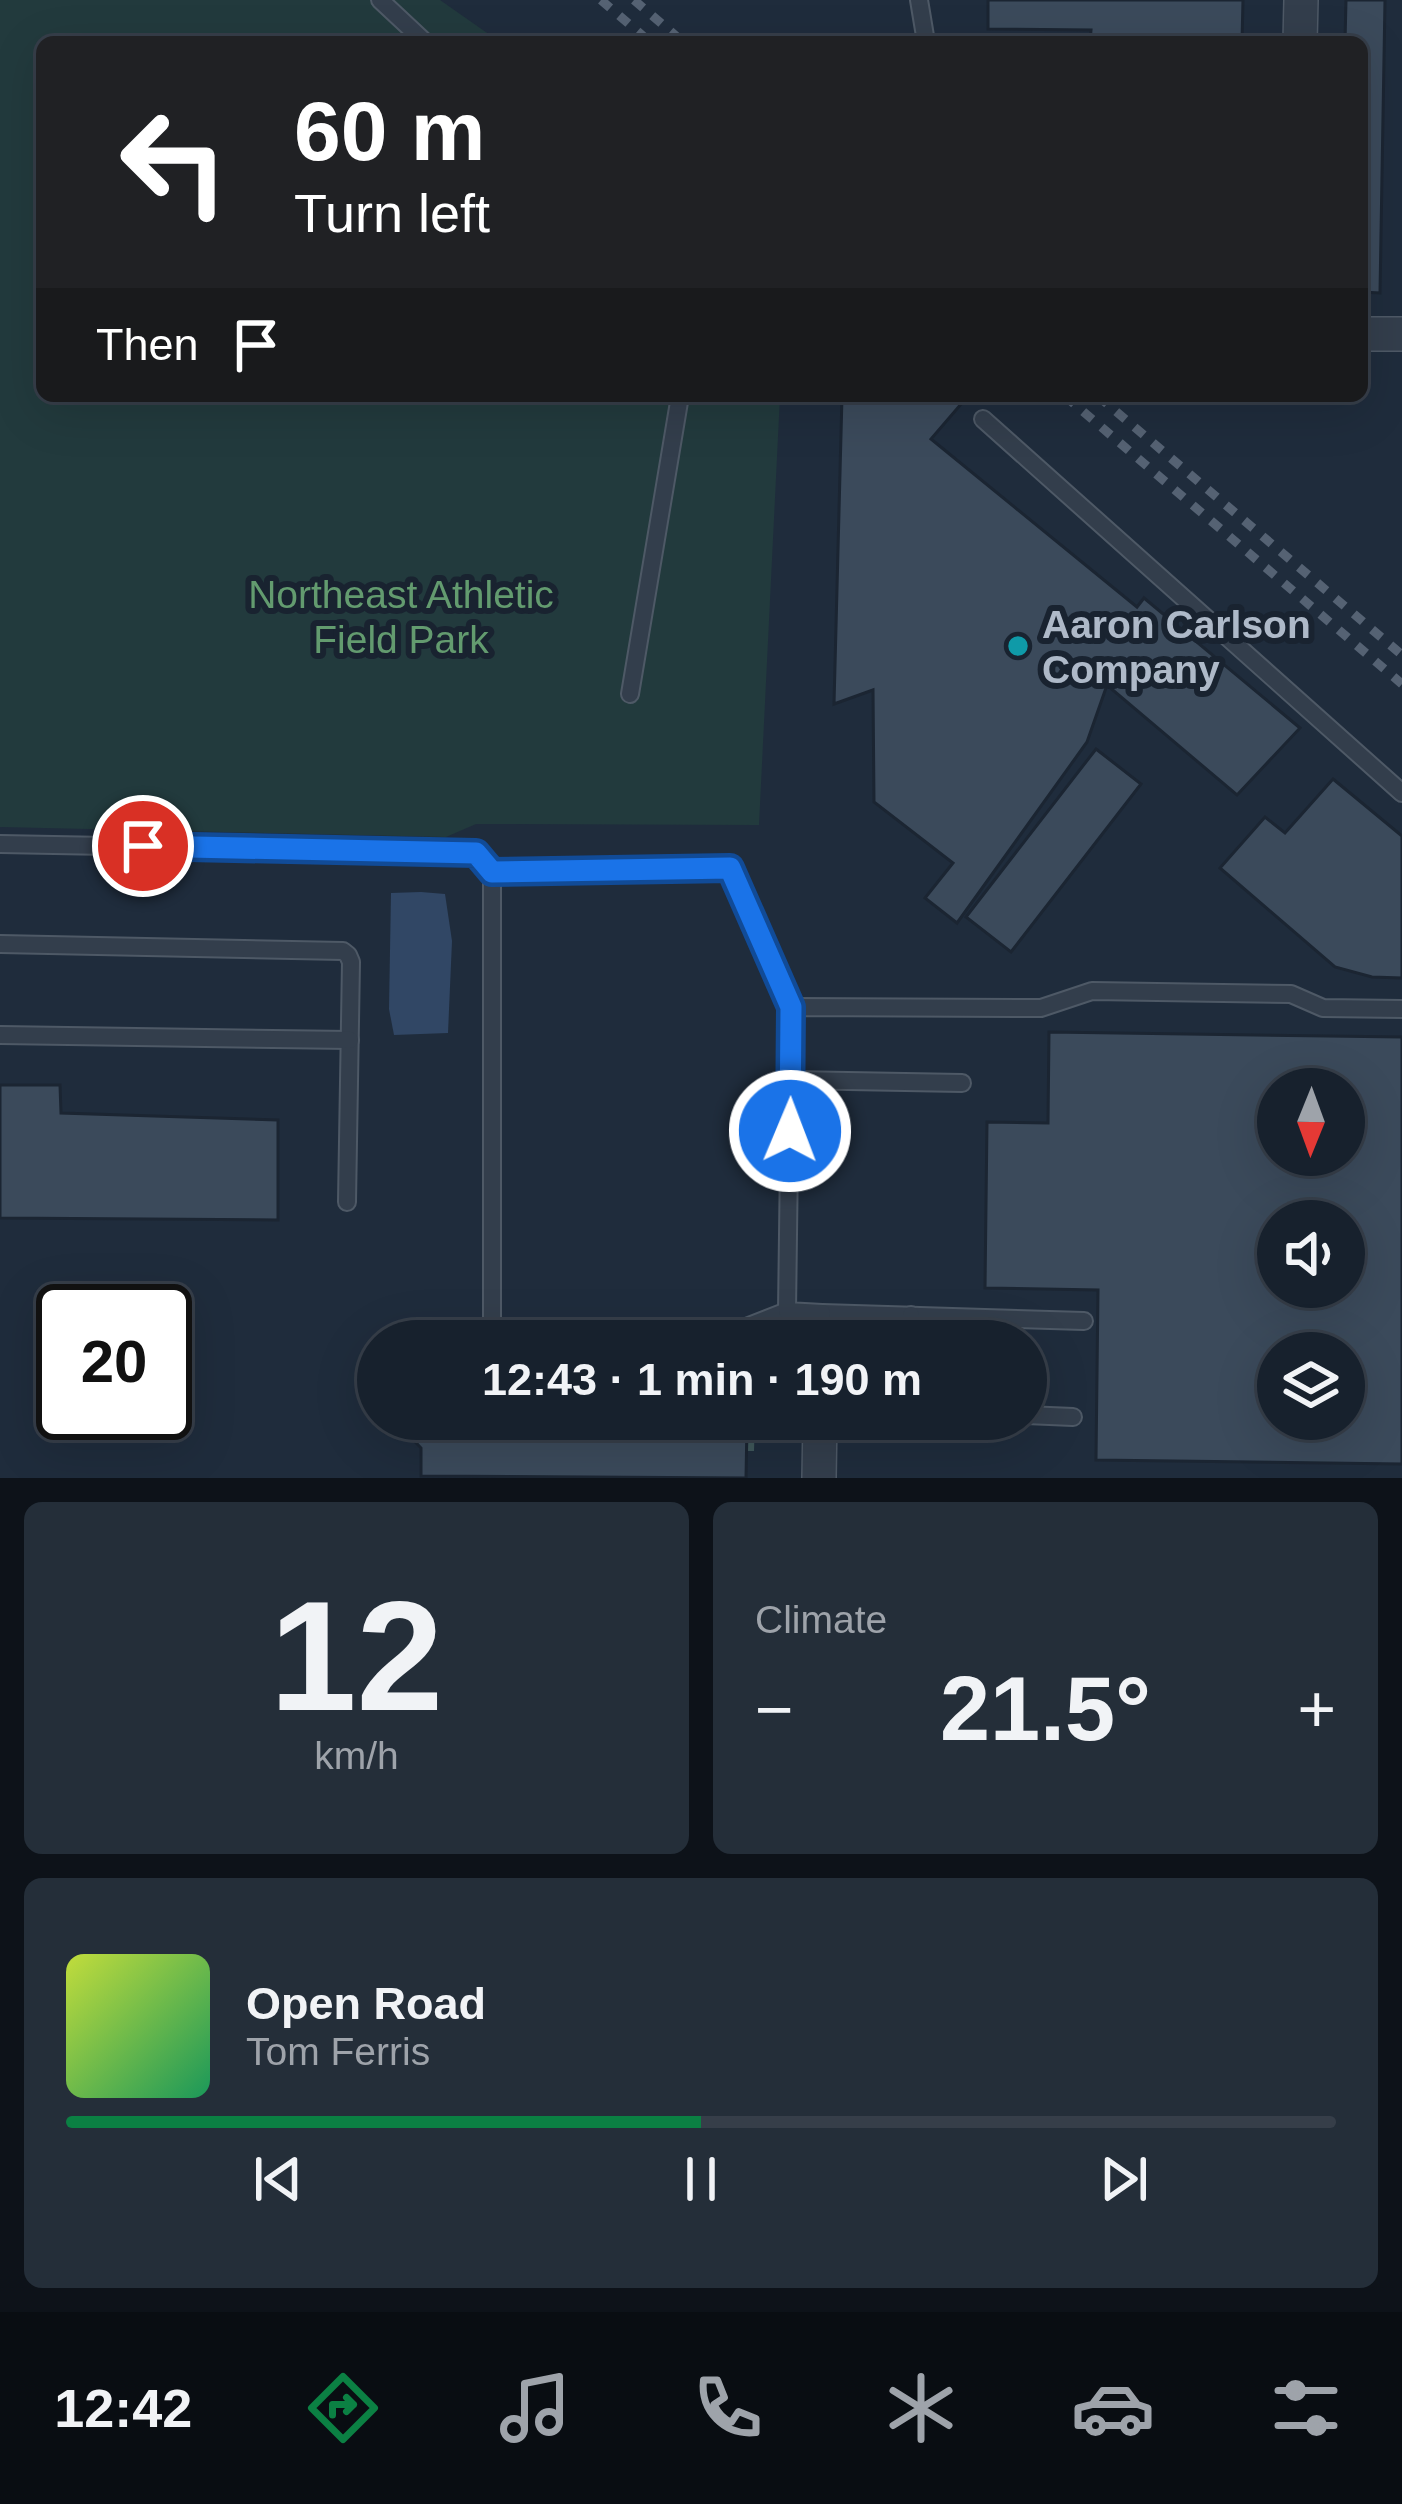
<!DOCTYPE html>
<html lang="en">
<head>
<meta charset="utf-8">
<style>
  :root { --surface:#17212d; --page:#242e39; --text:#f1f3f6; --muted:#9ea3aa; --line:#363e49; --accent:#0b8043 }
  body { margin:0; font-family:Arial,sans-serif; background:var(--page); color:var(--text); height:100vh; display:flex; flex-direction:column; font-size:45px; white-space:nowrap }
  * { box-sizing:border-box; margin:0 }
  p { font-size:39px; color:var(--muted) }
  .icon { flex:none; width:66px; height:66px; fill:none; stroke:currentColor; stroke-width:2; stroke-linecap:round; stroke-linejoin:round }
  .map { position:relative; height:1478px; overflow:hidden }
  .sheet { display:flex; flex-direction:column; gap:24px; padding:24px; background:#0d1219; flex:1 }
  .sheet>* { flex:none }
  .banner { position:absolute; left:36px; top:36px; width:1332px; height:366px; border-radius:18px; box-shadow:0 12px 48px #0002,0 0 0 3px var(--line); background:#202124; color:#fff; overflow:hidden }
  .needle { width:78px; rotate:181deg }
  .buttons { position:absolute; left:1257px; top:1068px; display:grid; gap:24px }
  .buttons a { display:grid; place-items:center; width:108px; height:108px; border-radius:50%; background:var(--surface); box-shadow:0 12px 48px #0002,0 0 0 3px var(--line); font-size:60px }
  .speed { position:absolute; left:36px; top:1284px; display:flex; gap:24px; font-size:60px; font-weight:700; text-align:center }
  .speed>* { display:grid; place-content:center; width:156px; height:156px; border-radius:50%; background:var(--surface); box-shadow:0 12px 48px #0002,0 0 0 3px var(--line); line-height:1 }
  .speed .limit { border:6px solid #111; border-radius:18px; background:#fff; color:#111 }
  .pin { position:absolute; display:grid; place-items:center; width:102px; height:102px; color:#fff; margin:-51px; border:6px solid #fff; border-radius:50%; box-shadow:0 3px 12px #0007 }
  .me { position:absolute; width:132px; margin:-66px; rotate:1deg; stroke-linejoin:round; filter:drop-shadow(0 0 9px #0008) }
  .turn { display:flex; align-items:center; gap:42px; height:252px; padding:0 60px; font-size:54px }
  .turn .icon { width:156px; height:156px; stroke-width:2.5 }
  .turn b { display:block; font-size:84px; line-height:102px }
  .then { display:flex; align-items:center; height:114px; padding:0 60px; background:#0003; gap:24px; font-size:45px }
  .big { font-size:90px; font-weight:600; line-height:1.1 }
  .sheet .tile { flex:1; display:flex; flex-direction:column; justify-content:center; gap:18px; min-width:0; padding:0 42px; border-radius:18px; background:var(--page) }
  .sheet .dial { align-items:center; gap:0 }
  .dial b { font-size:156px; line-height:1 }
  .song { display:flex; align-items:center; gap:36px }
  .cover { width:144px; height:144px; border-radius:18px; background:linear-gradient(135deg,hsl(70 70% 55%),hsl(150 70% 35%)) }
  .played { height:12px; border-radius:6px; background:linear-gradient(90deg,var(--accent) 50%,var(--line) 50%) }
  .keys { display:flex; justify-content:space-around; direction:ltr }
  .heat { display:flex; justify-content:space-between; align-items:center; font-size:66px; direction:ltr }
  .sheet .tiles { flex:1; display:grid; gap:24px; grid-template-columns:1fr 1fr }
  .tile:last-child { grid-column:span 2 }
  .trip { position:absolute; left:357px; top:1320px; width:690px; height:120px; border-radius:60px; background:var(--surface); box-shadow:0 12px 48px #0002,0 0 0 3px var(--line); font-weight:600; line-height:120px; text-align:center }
  .tabs { display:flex; height:192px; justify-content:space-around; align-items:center; background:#090d12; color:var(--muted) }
  .tabs .icon { width:84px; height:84px }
  .tabs .on { color:var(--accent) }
  .tabs b { font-size:54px; color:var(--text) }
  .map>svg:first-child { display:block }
  .green { fill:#223a3d }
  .water { fill:#314765 }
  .building { fill:#3b4a5b; stroke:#1b2532; stroke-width:3; fill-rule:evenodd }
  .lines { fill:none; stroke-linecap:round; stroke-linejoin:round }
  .lane-casing { stroke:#4e5966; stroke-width:20 }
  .street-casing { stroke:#4e5966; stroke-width:36 }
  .path { stroke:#3f575a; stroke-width:6; stroke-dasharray:9 9; stroke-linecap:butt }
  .lane { stroke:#333e4c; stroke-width:16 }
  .street { stroke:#333e4c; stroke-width:33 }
  .rail { stroke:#556273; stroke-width:9; stroke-dasharray:12 12; stroke-linecap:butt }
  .route-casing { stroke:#114b97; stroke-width:30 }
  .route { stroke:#1a73e8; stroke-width:21 }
  .culture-dot { fill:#0f9aa8; stroke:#192330; stroke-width:4.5 }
  .labels { text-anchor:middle; stroke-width:12; stroke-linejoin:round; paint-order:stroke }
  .park-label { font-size:39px; fill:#639b6f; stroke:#192330 }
  .poi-label { font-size:39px; font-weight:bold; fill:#aeb9c8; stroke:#192330; text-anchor:start }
</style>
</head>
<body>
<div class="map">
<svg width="1402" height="1478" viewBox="0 0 1402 1478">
  <rect width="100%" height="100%" fill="#1f2c3c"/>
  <polygon class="green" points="0,0 440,0 500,42 42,42 42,396 780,396 759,825 476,824 446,837 0,827"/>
  <polygon class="water" points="421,892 445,894 452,941 448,1033 394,1035 389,1009 391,893"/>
  <g class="building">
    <polygon points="988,0 1243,0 1242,42 1090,42 1091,30 988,29"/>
    <polygon points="1346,0 1385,0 1380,293 1362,292 1362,42 1345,42"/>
    <polygon points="842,396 968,396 931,439 1137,607 1144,598 1300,728 1237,795 1107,685 1087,742 957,923 925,898 953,863 874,802 873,690 834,704"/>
    <polygon points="1096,749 1141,784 1011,952 966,917"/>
    <polygon points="1333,779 1402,836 1402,978 1372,977 1335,967 1220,868 1265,817 1285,833"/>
    <path d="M1049 1032 1402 1037V1464L1096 1460 1098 1290 985 1288 987 1122 1048 1123ZM1278 1089H1344V1155H1278ZM1278 1221H1344V1287H1278ZM1278 1353H1344V1419H1278Z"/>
    <polygon points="0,1085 60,1085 61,1113 278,1120 278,1220 0,1218"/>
    <polygon points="420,1420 747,1424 746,1478 421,1476 421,1448 407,1433"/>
  </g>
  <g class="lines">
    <g class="lane-casing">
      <g id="lane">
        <polyline points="380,0 425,42"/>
        <polyline points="919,0 926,42"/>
        <polyline points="983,419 1402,793"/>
        <polyline points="630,694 680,396"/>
        <polyline points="0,844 476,853 492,871"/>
        <polyline points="0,944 343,951 348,955 351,962 347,1202"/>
        <polyline points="0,1035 350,1040"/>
        <polyline points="791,1080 962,1083"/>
        <polyline points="787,1311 741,1329 492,1331 492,871 731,868 791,1007"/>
        <polyline points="822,1313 1084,1321"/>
        <polyline points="821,1341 822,1313 787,1311 791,1007 1041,1008 1092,991 1291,994 1323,1008 1402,1009"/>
        <polyline points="911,1341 911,1315"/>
        <polyline points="1026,1415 1073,1417"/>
      </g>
    </g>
    <g class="street-casing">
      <g id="street">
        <polyline points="1300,42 1301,0"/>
        <polyline points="1362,334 1402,334"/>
        <polyline points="819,1478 820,1419"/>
      </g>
    </g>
    <polyline class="path" points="751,1451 752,1419"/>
    <use href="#lane" class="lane"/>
    <use href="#street" class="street"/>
    <g class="rail">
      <polyline points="601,0 650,42"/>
      <polyline points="634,0 683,42"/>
      <polyline points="1065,396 1402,684"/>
      <polyline points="1098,396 1402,655"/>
    </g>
  </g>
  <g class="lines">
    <g class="route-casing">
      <polyline id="route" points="143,846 476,853 492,872 730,868 791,1007 790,1131"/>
    </g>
    <use href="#route" class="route"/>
  </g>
  <circle class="culture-dot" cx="1018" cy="646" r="12"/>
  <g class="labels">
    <g class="park-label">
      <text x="401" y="608">Northeast Athletic<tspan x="401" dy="45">Field Park</tspan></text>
    </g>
    <g class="poi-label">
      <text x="1042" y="638">Aaron Carlson<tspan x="1042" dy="45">Company</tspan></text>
    </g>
  </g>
</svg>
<div class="buttons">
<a><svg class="needle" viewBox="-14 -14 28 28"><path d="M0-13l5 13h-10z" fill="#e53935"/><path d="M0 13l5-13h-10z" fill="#9ea3aa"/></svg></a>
<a><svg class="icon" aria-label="sound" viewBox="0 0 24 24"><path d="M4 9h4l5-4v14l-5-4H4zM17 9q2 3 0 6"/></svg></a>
<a><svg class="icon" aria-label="layers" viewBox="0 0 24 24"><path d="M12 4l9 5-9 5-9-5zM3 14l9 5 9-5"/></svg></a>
</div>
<div class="speed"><div class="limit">20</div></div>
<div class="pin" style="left:143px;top:846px;background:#d93025"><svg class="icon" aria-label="arrive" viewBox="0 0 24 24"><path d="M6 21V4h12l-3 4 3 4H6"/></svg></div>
<svg class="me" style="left:790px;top:1131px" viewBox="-20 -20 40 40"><circle r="17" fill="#1a73e8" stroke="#fff" stroke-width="3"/><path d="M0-11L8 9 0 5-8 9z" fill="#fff"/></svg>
<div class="trip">12:43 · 1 min · 190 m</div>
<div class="banner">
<div class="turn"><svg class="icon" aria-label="left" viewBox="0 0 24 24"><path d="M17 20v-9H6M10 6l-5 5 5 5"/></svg><div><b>60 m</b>Turn left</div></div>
<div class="then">Then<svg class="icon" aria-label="arrive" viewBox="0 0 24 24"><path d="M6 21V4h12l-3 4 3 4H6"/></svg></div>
</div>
</div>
<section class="sheet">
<div class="tiles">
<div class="tile dial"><b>12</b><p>km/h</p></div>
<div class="tile"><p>Climate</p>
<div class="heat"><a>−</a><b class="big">21.5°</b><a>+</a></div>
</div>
<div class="tile">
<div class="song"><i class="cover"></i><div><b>Open Road</b><p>Tom Ferris</p></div></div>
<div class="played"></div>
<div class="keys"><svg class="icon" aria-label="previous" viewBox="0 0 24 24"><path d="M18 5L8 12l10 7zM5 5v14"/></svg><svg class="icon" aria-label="pause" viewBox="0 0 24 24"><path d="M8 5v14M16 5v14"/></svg><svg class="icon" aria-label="next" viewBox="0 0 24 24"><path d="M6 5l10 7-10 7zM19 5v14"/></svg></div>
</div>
</div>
</section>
<nav class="tabs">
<b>12:42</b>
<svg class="icon on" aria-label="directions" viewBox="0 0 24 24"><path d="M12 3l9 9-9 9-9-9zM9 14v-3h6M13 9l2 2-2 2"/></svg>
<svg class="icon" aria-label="music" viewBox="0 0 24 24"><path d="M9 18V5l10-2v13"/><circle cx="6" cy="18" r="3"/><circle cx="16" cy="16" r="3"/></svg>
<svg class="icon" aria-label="phone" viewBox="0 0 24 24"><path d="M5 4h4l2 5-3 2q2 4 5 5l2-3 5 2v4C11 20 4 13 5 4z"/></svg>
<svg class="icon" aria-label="climate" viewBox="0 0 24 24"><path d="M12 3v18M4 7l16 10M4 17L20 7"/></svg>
<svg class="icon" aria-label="car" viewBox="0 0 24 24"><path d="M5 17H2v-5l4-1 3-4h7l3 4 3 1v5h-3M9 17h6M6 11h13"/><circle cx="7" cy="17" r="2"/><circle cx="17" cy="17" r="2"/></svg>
<svg class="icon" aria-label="filters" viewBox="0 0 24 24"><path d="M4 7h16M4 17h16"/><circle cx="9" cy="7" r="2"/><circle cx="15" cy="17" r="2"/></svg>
</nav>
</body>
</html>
